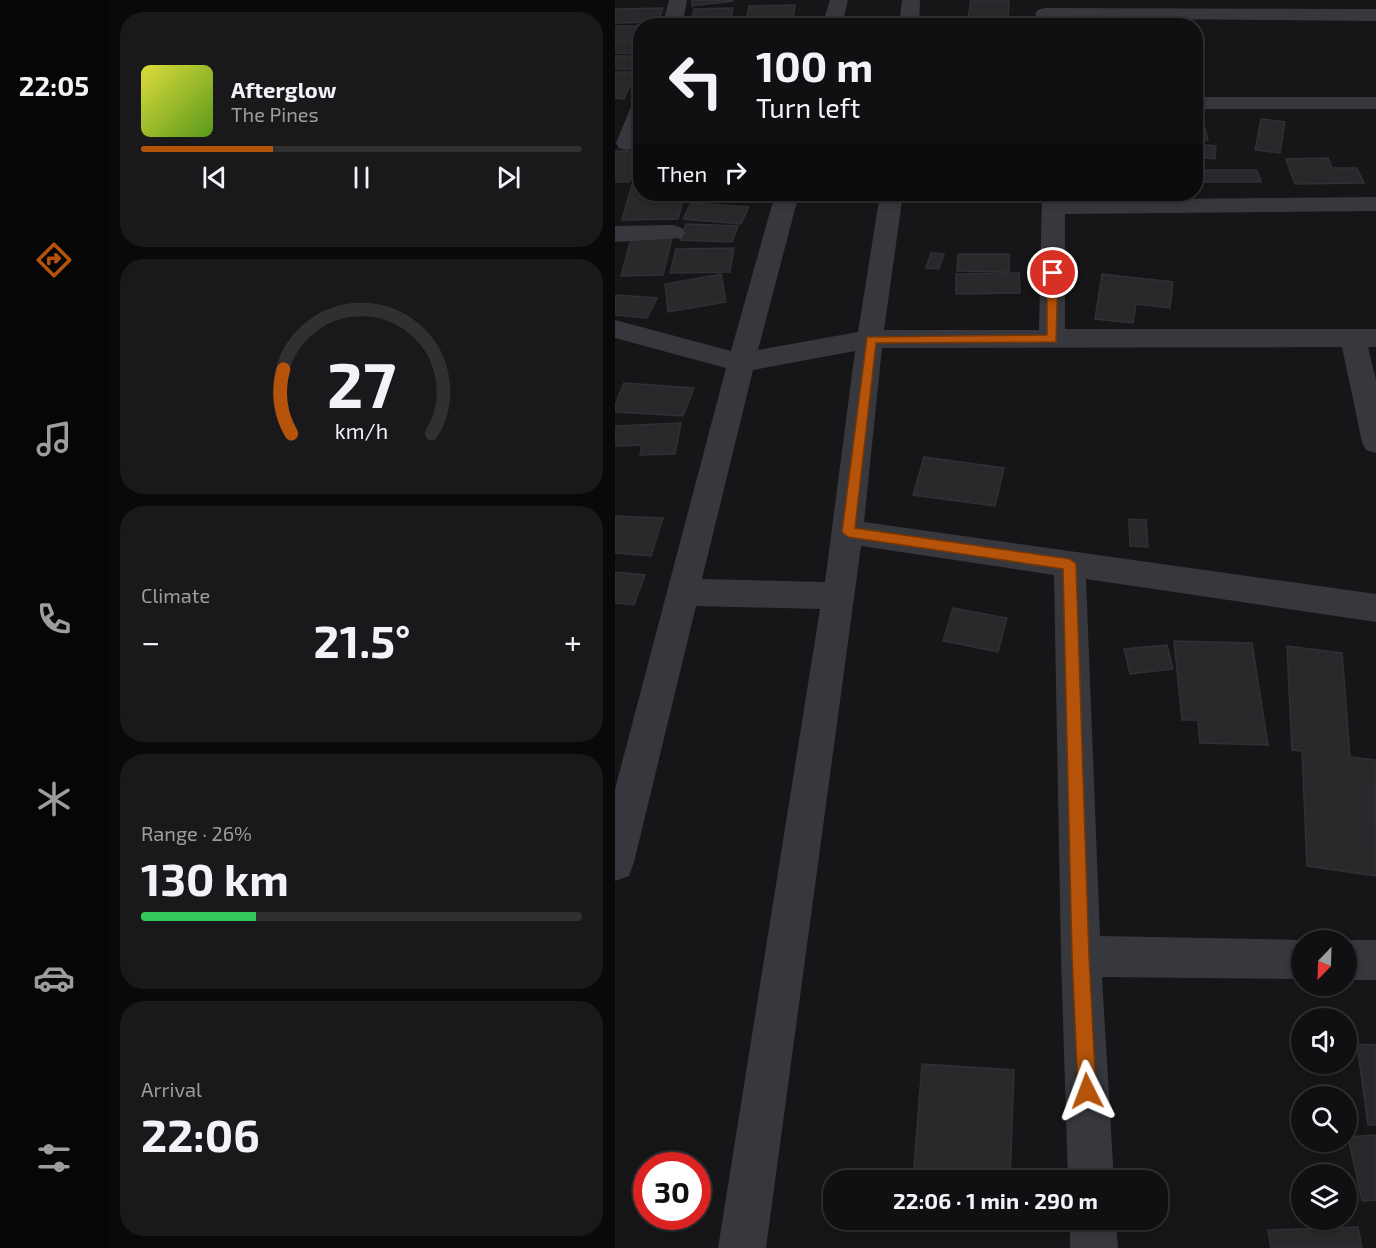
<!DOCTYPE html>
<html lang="en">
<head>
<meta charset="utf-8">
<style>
  :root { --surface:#101012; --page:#19191b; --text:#f1f3f6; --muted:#9c9d9f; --line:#303032; --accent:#b45309 }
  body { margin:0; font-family:"Exo 2",sans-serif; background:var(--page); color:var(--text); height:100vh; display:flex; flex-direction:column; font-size:22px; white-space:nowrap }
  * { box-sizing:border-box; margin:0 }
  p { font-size:20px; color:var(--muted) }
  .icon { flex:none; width:33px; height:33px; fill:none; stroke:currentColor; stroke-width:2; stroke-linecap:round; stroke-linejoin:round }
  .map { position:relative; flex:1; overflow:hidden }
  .panel { display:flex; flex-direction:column; gap:12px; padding:12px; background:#09090a; width:507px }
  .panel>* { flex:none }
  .hud { position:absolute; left:18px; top:18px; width:570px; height:183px; border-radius:24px; box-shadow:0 3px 9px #0003,0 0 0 2px var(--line); background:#101012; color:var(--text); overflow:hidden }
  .needle { width:39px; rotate:203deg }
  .buttons { position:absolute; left:676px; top:930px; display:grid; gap:12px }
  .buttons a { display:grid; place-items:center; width:66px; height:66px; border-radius:50%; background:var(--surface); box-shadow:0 3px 9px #0003,0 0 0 2px var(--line); font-size:30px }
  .speed { position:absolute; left:18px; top:1152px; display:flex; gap:12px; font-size:30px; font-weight:700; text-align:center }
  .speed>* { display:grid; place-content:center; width:78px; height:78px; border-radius:50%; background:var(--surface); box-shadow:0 3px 9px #0003,0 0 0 2px var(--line); line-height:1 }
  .speed .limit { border:9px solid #d22; background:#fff; color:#111 }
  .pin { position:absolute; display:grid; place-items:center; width:51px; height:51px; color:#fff; margin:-26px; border:3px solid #fff; border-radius:50%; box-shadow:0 2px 6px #0007 }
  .me { position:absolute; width:66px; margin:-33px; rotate:357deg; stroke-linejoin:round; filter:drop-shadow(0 0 4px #0008) }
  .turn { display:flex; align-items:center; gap:21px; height:126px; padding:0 24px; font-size:27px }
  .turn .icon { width:78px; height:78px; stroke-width:2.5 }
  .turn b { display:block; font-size:42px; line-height:51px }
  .then { display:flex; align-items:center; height:57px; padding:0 24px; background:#0003; gap:12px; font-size:22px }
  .big { font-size:45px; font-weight:700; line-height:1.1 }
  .panel .card { flex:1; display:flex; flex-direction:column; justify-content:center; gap:9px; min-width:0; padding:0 21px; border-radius:24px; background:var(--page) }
  .panel .dial { align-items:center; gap:0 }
  .dial svg { height:156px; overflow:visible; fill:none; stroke:var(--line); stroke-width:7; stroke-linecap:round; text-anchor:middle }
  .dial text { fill:var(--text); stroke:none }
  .song { display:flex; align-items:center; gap:18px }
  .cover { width:72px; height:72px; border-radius:9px; background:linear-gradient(135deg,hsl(60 70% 55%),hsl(90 70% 35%)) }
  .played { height:6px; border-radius:3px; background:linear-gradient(90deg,var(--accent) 30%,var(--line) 30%) }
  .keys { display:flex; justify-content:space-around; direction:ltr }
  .heat { display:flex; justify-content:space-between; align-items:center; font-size:33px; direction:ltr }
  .charge { height:9px; border-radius:4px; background:linear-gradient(90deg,#34c759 26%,var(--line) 0) }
  .trip { position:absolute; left:208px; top:1170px; width:345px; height:60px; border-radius:24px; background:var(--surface); box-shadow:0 3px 9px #0003,0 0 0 2px var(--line); font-weight:700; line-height:60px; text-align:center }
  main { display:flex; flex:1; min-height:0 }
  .menu { display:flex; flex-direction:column; width:108px; justify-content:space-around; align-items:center; background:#060607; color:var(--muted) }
  .menu .icon { width:42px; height:42px }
  .menu .active { color:var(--accent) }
  .menu b { font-size:27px; color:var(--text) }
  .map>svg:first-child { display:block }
  .building { fill:#29292c; stroke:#303034; stroke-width:1.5 }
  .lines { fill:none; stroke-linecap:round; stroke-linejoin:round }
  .minor { fill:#37383d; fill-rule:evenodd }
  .route { fill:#b45309; stroke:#753606; stroke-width:1.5 }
</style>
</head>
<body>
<main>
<nav class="menu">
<b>22:05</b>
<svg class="icon active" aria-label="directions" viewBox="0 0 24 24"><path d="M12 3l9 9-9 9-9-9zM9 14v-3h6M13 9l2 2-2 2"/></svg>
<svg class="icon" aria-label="music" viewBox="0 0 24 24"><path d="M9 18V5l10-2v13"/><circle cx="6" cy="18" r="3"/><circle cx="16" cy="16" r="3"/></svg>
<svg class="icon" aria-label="phone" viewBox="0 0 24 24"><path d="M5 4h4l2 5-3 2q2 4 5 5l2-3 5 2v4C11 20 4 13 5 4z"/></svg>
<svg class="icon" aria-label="climate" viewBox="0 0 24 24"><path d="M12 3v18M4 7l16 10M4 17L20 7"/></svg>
<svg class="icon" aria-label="car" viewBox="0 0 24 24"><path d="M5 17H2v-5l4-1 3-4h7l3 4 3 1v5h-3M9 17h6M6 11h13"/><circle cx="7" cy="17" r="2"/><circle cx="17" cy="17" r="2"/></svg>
<svg class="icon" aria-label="filters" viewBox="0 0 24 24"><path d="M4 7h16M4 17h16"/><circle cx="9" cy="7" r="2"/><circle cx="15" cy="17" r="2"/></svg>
</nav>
<section class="panel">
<div class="card">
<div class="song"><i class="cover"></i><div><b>Afterglow</b><p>The Pines</p></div></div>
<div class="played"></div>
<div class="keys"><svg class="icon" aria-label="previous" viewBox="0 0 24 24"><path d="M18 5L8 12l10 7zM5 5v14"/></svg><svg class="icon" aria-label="pause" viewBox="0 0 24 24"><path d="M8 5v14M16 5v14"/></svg><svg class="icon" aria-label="next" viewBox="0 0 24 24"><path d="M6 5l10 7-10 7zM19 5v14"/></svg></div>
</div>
<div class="card dial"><svg viewBox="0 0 100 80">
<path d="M14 69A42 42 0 1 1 86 69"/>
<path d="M14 69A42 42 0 0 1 10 36" stroke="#b45309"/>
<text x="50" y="56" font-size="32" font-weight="700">27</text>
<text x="50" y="72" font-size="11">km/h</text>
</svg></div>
<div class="card"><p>Climate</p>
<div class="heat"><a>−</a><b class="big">21.5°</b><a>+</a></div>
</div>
<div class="card"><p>Range · 26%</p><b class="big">130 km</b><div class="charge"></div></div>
<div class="card"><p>Arrival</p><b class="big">22:06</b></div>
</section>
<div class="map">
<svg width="761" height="1248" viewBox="0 0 761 1248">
  <rect width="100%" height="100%" fill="#161618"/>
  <g class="building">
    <polygon points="77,0 118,0 118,1 77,6"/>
    <polygon points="356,0 394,0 393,19 353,18"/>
    <polygon points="180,5 178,19 131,21 134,6"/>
    <polygon points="48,8 43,22 0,23 0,9"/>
    <polygon points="118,8 116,20 76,21 79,9"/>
    <rect x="0" y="26" width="26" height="12"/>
    <polygon points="0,40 26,40 26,54 0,53"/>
    <polygon points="0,56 26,56 26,59 21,69 0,69"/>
    <polygon points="0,72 21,72 9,99 0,98"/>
    <polygon points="646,119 670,122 665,153 640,150"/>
    <polygon points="580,121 588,121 593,140 580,140"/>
    <polygon points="580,144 601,146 600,159 580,157"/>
    <polygon points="0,151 25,151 14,182 0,182"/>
    <polygon points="713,158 717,168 742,168 749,183 680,184 671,159"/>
    <polygon points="580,170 642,170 646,182 582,182"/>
    <polygon points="17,185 26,185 26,194 70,194 63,219 7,220"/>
    <polygon points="79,194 129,194 127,197 78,196"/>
    <polygon points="76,203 134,207 126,224 68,219"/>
    <polygon points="71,224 123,226 117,242 65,240"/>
    <polygon points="57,238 48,275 6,276 16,239"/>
    <polygon points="119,248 115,272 55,273 61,249"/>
    <polygon points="316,253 329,254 324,269 311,268"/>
    <polygon points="343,254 394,254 394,272 342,271"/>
    <polygon points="404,273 405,293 341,294 341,274"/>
    <polygon points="106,274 111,302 53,312 50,284"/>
    <polygon points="487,274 558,282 555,308 521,304 518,323 480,319"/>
    <polygon points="1,295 42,298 32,318 0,315"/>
    <polygon points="9,383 79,388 68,416 0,412 0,405"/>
    <polygon points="66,423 60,454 25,455 27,445 0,446 0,426"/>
    <polygon points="309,457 389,468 380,506 298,495"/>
    <polygon points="0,516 48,518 36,556 0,553"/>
    <polygon points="514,519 531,520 533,547 515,546"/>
    <polygon points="0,572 30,575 19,605 0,603"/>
    <polygon points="338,608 392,618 383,652 328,641"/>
    <polygon points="559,641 637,643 653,745 585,743 583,720 567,720"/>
    <polygon points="552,645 558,669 515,674 509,649"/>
    <polygon points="672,646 727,653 735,757 760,760 761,876 692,866 687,751 677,750"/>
    <polygon points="742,1044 761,1045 761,1125 753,1125"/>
    <polygon points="307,1064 399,1070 395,1180 298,1180"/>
    <polygon points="761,1135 761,1200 747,1201 733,1137"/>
    <polygon points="743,1227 747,1248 656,1248 653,1230"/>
  </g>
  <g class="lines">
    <g class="minor">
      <polygon points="54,0 72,0 67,26 47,26"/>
      <polygon points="215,0 233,0 227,26 207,26"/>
      <polygon points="287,0 305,0 304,26 284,26"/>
      <polygon points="430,8 761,9 761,21 423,18 420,14 423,10"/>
      <rect x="580" y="97" width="181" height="12"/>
      <path d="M26 103C26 118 29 135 20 148L12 150 4 148 1 143 15 109 18 104Z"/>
      <path d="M160 194H184L143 350 243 332 265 194H288L269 330H424L427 194H449L450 200 761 197V211L450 214V329H761V347H753L761 380V453L751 450 747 442 727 347 267 348 249 522 761 594V622L471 579 485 936 691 940H687V979L487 977 499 1180H453L446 956 439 575 246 546 151 1248H103L205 609 81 606 19 862 14 876 0 881V789L111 368 0 338V320L116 351ZM240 351 210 582 87 579 138 370Z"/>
      <polygon points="58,225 67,228 70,233 67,238 0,242 0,226"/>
      <polygon points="730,940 761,940 761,980 732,980 732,940"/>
      <polygon points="455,1220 501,1220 503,1248 455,1248"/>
    </g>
  </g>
  <polygon class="route" points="438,270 443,273 441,342 261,343 240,528 455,559 461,564 474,956 481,1091 478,1097 472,1100 466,1097 463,1091 457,956 448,569 233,537 227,532 252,337 432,335 432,273"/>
</svg>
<div class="buttons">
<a><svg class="needle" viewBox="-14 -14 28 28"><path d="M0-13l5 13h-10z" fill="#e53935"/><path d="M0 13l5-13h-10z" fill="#9c9d9f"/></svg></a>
<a><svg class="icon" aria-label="sound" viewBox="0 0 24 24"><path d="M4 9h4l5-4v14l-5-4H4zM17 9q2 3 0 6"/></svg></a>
<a><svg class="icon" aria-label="search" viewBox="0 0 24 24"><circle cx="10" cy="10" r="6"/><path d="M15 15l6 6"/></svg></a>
<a><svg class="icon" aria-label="layers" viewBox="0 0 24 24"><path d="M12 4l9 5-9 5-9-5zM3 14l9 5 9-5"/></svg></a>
</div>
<div class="speed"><div class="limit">30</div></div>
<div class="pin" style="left:438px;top:273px;background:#d93025"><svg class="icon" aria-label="arrive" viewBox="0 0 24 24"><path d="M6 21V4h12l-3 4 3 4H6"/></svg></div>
<svg class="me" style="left:472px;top:1091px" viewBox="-20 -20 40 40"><path d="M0-17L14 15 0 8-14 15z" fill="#b45309" stroke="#fff" stroke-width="4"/></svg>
<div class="trip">22:06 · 1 min · 290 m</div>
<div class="hud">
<div class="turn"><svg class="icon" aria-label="left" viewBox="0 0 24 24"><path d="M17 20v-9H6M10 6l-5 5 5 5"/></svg><div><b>100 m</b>Turn left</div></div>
<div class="then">Then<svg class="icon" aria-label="right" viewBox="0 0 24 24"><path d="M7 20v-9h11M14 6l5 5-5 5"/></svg></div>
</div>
</div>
</main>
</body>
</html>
